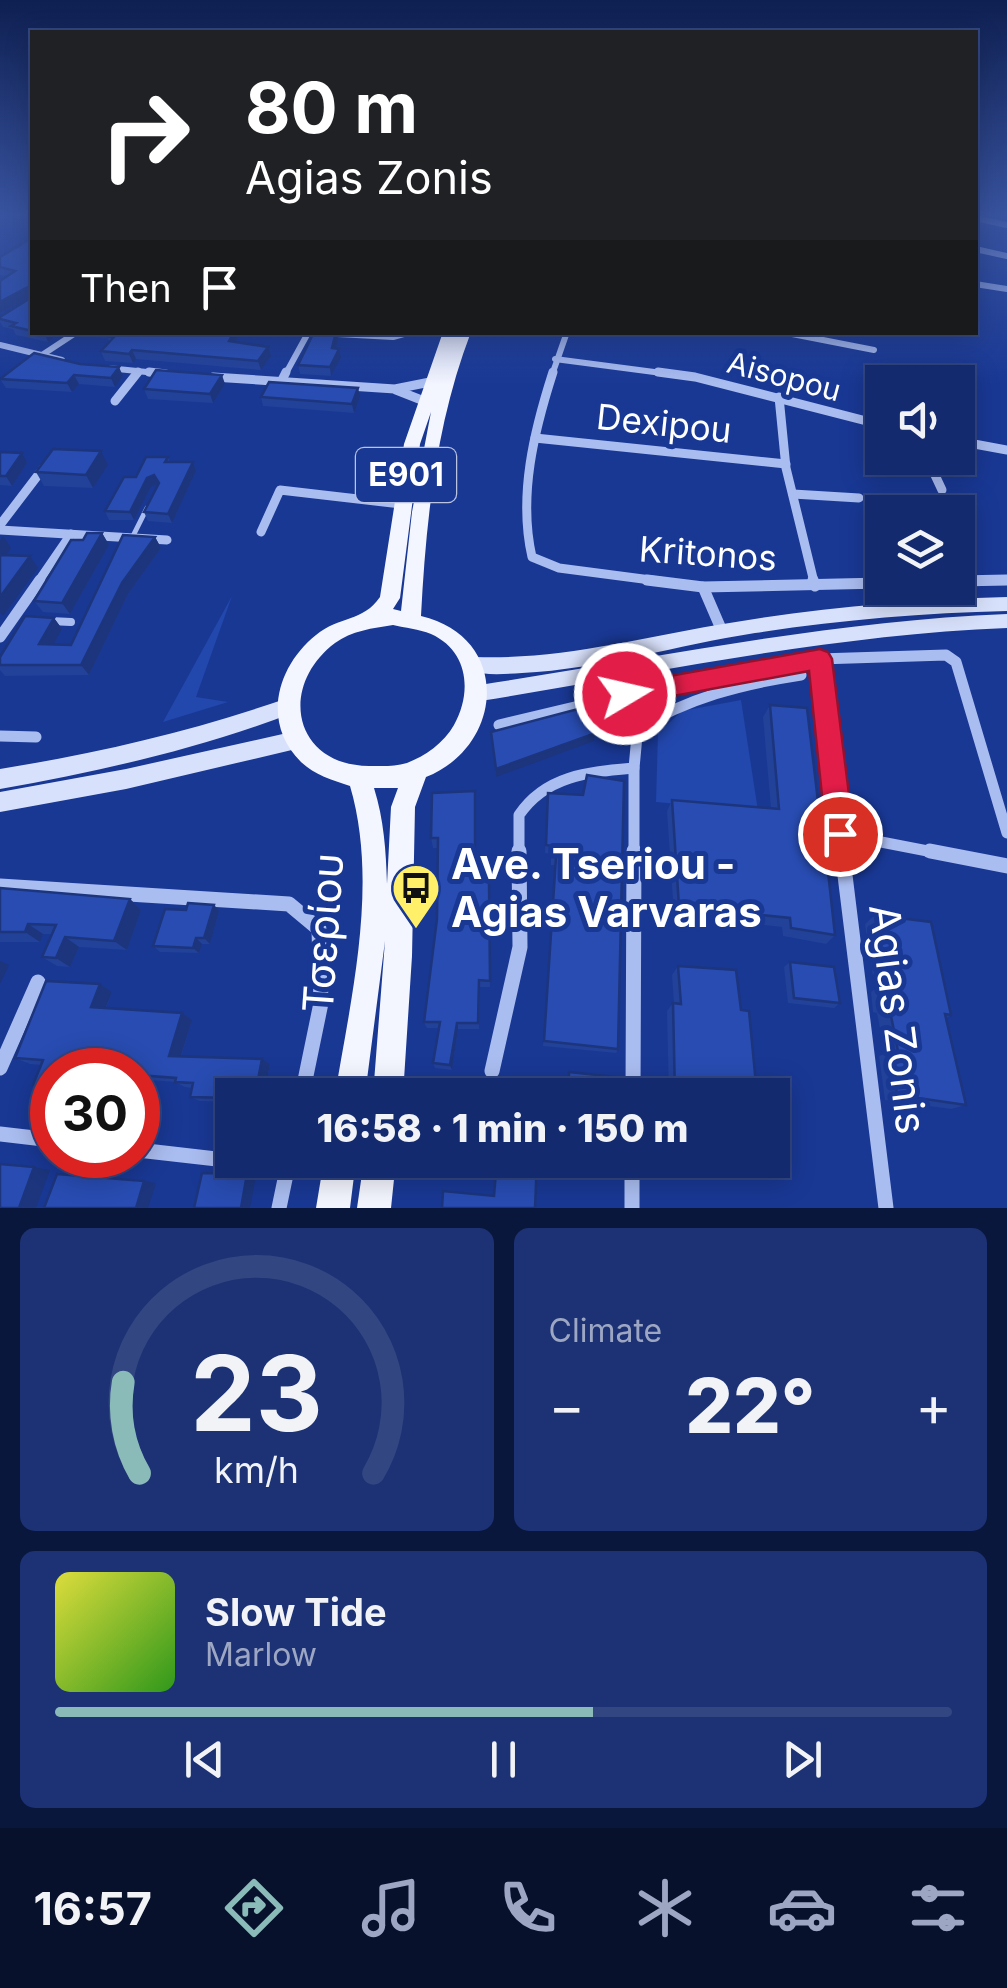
<!DOCTYPE html>
<html lang="en">
<head>
<meta charset="utf-8">
<style>
  :root { --surface:#132a6f; --page:#1c3274; --text:#f1f3f6; --muted:#9da7c3; --line:#324682; --accent:#8bbbb9 }
  body { margin:0; font-family:Inter,sans-serif; background:var(--page); color:var(--text); height:100vh; display:flex; flex-direction:column; font-size:38px; white-space:nowrap }
  * { box-sizing:border-box; margin:0 }
  p { font-size:32px; color:var(--muted) }
  .icon { flex:none; width:55px; height:55px; fill:none; stroke:currentColor; stroke-width:2; stroke-linecap:round; stroke-linejoin:round }
  .map { position:relative; height:1208px; overflow:hidden }
  .panel { display:flex; flex-direction:column; gap:20px; padding:20px; background:#0a173d; flex:1 }
  .panel>* { flex:none }
  .hud { position:absolute; left:30px; top:30px; width:948px; height:305px; border-radius:0px; box-shadow:0 5px 25px #0003,0 0 0 2px var(--line); background:#202124; color:#fff; overflow:hidden }
  .tools { position:absolute; left:865px; top:365px; display:grid; gap:20px }
  .tools a { display:grid; place-items:center; width:110px; height:110px; border-radius:0px; background:var(--surface); box-shadow:0 5px 25px #0003,0 0 0 2px var(--line); font-size:50px }
  .speed { position:absolute; left:30px; top:1048px; display:flex; gap:20px; font-size:50px; font-weight:700; text-align:center }
  .speed>* { display:grid; place-content:center; width:130px; height:130px; border-radius:50%; background:var(--surface); box-shadow:0 5px 25px #0003,0 0 0 2px var(--line); line-height:1 }
  .speed .limit { border:15px solid #d22; background:#fff; color:#111 }
  .pin { position:absolute; display:grid; place-items:center; width:85px; height:85px; color:#fff; margin:-42px; border:5px solid #fff; border-radius:50%; box-shadow:0 2px 10px #0007 }
  .me { position:absolute; width:110px; margin:-55px; rotate:81deg; stroke-linejoin:round; filter:drop-shadow(0 0 8px #0008) }
  .turn { display:flex; align-items:center; gap:35px; height:210px; padding:0 50px; font-size:45px }
  .turn .icon { width:130px; height:130px; stroke-width:2.5 }
  .turn b { display:block; font-size:70px; line-height:85px }
  .then { display:flex; align-items:center; height:95px; padding:0 50px; background:#0003; gap:20px; font-size:38px }
  .big { font-size:75px; font-weight:800; line-height:1.1 }
  .panel .card { flex:1; display:flex; flex-direction:column; justify-content:center; gap:15px; min-width:0; padding:0 35px; border-radius:15px; background:var(--page) }
  .panel .dial { align-items:center; gap:0 }
  .dial svg { height:260px; overflow:visible; fill:none; stroke:var(--line); stroke-width:7; stroke-linecap:round; text-anchor:middle }
  .dial text { fill:var(--text); stroke:none }
  .song { display:flex; align-items:center; gap:30px }
  .cover { width:120px; height:120px; border-radius:15px; background:linear-gradient(135deg,hsl(60 70% 55%),hsl(110 70% 35%)) }
  .played { height:10px; border-radius:5px; background:linear-gradient(90deg,var(--accent) 60%,var(--line) 60%) }
  .keys { display:flex; justify-content:space-around; direction:ltr }
  .heat { display:flex; justify-content:space-between; align-items:center; font-size:55px; direction:ltr }
  .panel .tiles { flex:1; display:grid; gap:20px; grid-template-columns:1fr 1fr }
  .card:last-child { grid-column:span 2 }
  .trip { position:absolute; left:215px; top:1078px; width:575px; height:100px; border-radius:0px; background:var(--surface); box-shadow:0 5px 25px #0003,0 0 0 2px var(--line); font-weight:800; line-height:100px; text-align:center }
  .dock { display:flex; height:160px; justify-content:space-around; align-items:center; background:#08112c; color:var(--muted) }
  .dock .icon { width:70px; height:70px }
  .dock .current { color:var(--accent) }
  .dock b { font-size:45px; color:var(--text) }
  .map>svg:first-child { display:block }
  .green { fill:#2247ad }
  .lines { fill:none; stroke-linecap:round; stroke-linejoin:round }
  .lane-far1 { stroke:#aabdf0; stroke-width:5 }
  .lane { stroke:#aabdf0; stroke-width:8 }
  .street-far3 { stroke:#aabdf0; stroke-width:6 }
  .street-far2 { stroke:#aabdf0; stroke-width:9 }
  .street-far1 { stroke:#aabdf0; stroke-width:11 }
  .street { stroke:#aabdf0; stroke-width:15 }
  .secondary { fill:#d8e1fb; fill-rule:evenodd }
  .primary { fill:#f3f5ff; fill-rule:evenodd }
  .wall { fill:#224199 }
  .shaded-wall { fill:#1c357d }
  .building { fill:#284cb2; stroke:#1c357d; stroke-width:2.5 }
  .route { fill:#e11d48; stroke:#92132f; stroke-width:2.5 }
  .labels { text-anchor:middle; stroke-width:10; stroke-linejoin:round; paint-order:stroke }
  .far-street-label { font-size:30px; fill:#fff; stroke:#193894 }
  .shield { fill:#193894; stroke:#bac3df; stroke-width:2.5 }
  .shield-label { font-size:32px; font-weight:bold; fill:#fff }
  .street-label { font-size:35px; fill:#fff; stroke:#193894 }
  .near-poi-label { font-size:42px; font-weight:bold; fill:#fff; stroke:#193894; text-anchor:start }
  .near-street-label { font-size:42px; fill:#fff; stroke:#193894 }
</style>
</head>
<body>
<div class="map">
<svg width="1007" height="1208" viewBox="0 0 1007 1208">
  <rect width="100%" height="100%" fill="#193894"/>
  <g class="green">
    <polygon points="232,596 196,697 228,702 163,722"/>
    <polygon points="741,700 758,811 656,802 658,733 682,711"/>
  </g>
  <g class="lines">
    <polyline class="lane-far1" points="132,538 147,508"/>
    <polyline class="lane" points="50,621 71,622"/>
    <g class="street-far3">
      <polyline points="975,218 1007,225"/>
      <polyline points="975,249 1007,256"/>
      <polyline points="975,284 1007,289"/>
      <polyline points="300,332 393,337 411,332"/>
      <polyline points="782,332 874,350"/>
      <polyline points="0,345 62,360"/>
      <polyline points="42,355 77,332"/>
      <polyline points="555,359 677,375"/>
      <polyline points="108,368 166,374"/>
      <polyline points="285,375 308,333"/>
      <polyline points="552,375 567,332"/>
    </g>
    <g class="street-far2">
      <polyline points="149,372 166,374"/>
      <path d="M553 372C534 431 518 496 532 557L559 568 666 582"/>
      <polyline points="658,372 695,377 882,425"/>
      <polyline points="213,377 395,389 430,382"/>
      <polyline points="281,382 286,372"/>
      <polyline points="396,390 424,401"/>
      <polyline points="779,397 786,468 814,582"/>
      <polyline points="115,401 138,372"/>
      <polyline points="535,438 786,464"/>
      <polyline points="958,441 1007,450"/>
      <polyline points="927,458 942,490"/>
      <polyline points="793,494 859,498"/>
      <polyline points="0,525 45,466"/>
      <polyline points="0,530 167,540"/>
      <polyline points="261,532 280,490 401,504"/>
      <polyline points="958,581 1007,580"/>
      <polyline points="38,582 71,534"/>
    </g>
    <g class="street-far1">
      <polyline points="647,580 703,587 882,583"/>
      <polyline points="813,580 815,586"/>
      <polyline points="958,581 1007,580"/>
      <polyline points="703,587 722,631"/>
      <polyline points="0,637 40,580"/>
      <polyline points="819,659 843,854"/>
      <polyline points="624,668 641,693"/>
      <polyline points="499,725 625,695 819,659 946,655 956,662 1007,833"/>
      <path d="M636 730C687 698 742 684 801 675"/>
      <polyline points="0,736 36,737"/>
      <polyline points="840,834 943,854"/>
      <path d="M519 854V815C546 775 589 772 634 768"/>
      <polyline points="634,854 634,768 641,693"/>
    </g>
    <g class="street">
      <polyline points="842,851 886,1208"/>
      <polyline points="930,851 1007,866"/>
      <polyline points="0,886 289,904 319,929 321,1003 302,1095"/>
      <polyline points="0,1068 38,982"/>
      <polyline points="492,1071 520,947 519,851"/>
      <polyline points="633,1095 634,851"/>
      <polyline points="0,1134 52,1140"/>
      <polyline points="138,1150 287,1167"/>
      <polyline points="632,1160 632,1208"/>
      <polyline points="279,1208 289,1160"/>
    </g>
    <g class="secondary">
      <path d="M1007 597V611C923 613 839 620 755 633 677 645 601 669 522 673 504 674 485 676 468 670L466 665 468 660 475 657C558 660 636 639 717 625 813 608 910 600 1007 597Z"/>
      <path d="M1007 614V628C829 635 656 673 480 701L473 699 470 693 473 687 480 685C656 658 829 621 1007 614Z"/>
      <path d="M288 698 295 700 298 706 295 712C199 749 101 771 0 789V769C99 753 193 731 288 698Z"/>
      <polygon points="296,731 303,734 306,740 303,746 296,749 126,789 0,812 0,792 126,769"/>
    </g>
    <g class="primary">
      <path d="M443 332H471C436 423 426 520 421 616 513 638 503 747 426 777L415 807 412 956 403 1095H373L385 941 365 1095H335C351 997 379 884 350 786 332 780 315 775 301 762 261 723 277 666 316 635 339 616 363 622 380 597L404 444ZM431 412 412 512 401 611 393 609 400 598 420 444ZM393 625C405 628 419 629 431 634 469 651 472 693 454 725 444 743 425 756 407 763 394 767 382 766 369 766 293 765 278 686 335 643 351 631 373 628 393 625ZM374 788H398L391 807 387 884C386 851 384 820 374 788Z"/>
      <polygon points="324,1160 356,1160 350,1208 316,1208"/>
      <polygon points="364,1160 396,1160 391,1208 357,1208"/>
    </g>
  </g>
  <g class="wall">
    <polygon points="32,238 32,296 0,313 0,281 7,276 0,275 0,257"/>
    <polygon points="32,297 32,332 60,332 48,342 16,335 13,329 3,327 0,322 0,317"/>
    <polygon points="93,332 237,332 238,337 236,342 271,356 261,370 136,359 133,363 105,361 101,351 109,342 108,338 95,337"/>
    <polygon points="338,341 336,348 341,358 331,376 300,374 298,365"/>
    <polygon points="34,353 123,376 115,387 79,384 72,392 6,388 0,379"/>
    <polygon points="225,384 213,403 148,399 144,389"/>
    <polygon points="261,397 360,397 354,413 263,406"/>
    <polygon points="0,452 27,463 12,486 0,485"/>
    <polygon points="168,457 170,462 193,462 196,471 172,523 148,521 144,512 158,484 151,487 134,520 109,520 105,511 136,477"/>
    <polygon points="108,465 93,488 44,486 36,472"/>
    <polygon points="102,533 109,545 70,614 43,612 34,601 83,540"/>
    <polygon points="155,537 161,548 128,594 89,675 5,676 0,670 0,657 54,618 62,629 53,644 71,645"/>
    <polygon points="770,705 819,810 830,844 826,850 835,935 826,944 783,936 782,927 674,915 667,811 672,800 771,808 763,717"/>
    <polygon points="432,793 475,881 489,881 490,987 480,987 479,1029 458,1029 452,1070 435,1068 433,1063 439,1028 427,1028 424,1022 437,919 438,848 433,848 431,838"/>
    <polygon points="547,801 618,1049 616,1053 543,1046 555,865 551,865 551,854 545,853"/>
    <polygon points="0,888 130,899 141,910 127,950 79,947 70,967 57,966 42,957 52,934 43,934 40,942 0,942"/>
    <polygon points="214,905 219,911 210,944 202,944 199,953 160,952 153,946 186,910"/>
    <polygon points="875,915 951,1015 946,1018 966,1105 951,1109 885,1100 879,1056 885,1054 877,1013 873,1012 871,992 875,989 865,924"/>
    <polygon points="790,962 840,1003 834,1008 788,1003 784,967"/>
    <polygon points="678,966 741,1010 757,1095 669,1095 667,1011 673,1003 674,1003 672,975"/>
    <polygon points="100,984 112,992 106,1008 182,1013 192,1020 181,1057 262,1059 270,1064 264,1095 232,1095 232,1102 200,1101 190,1097 192,1088 185,1087 175,1082 138,1079 138,1070 52,1070 52,1090 33,1085 41,1065 30,1064 15,1058"/>
  </g>
  <g class="shaded-wall">
    <polygon points="30,286 32,296 0,313 0,302"/>
    <polygon points="44,332 60,332 48,342"/>
    <polygon points="234,332 237,332 238,337 232,350 229,341"/>
    <polygon points="336,332 338,341 333,357 332,348"/>
    <polygon points="268,347 271,356 261,370 258,361"/>
    <polygon points="339,349 341,358 331,376 330,367"/>
    <polygon points="132,350 136,359 133,363 129,354"/>
    <polygon points="119,367 123,376 115,387 111,378"/>
    <polygon points="74,375 79,384 72,392 67,383"/>
    <polygon points="222,375 225,384 213,403 210,394"/>
    <polygon points="358,388 360,397 354,413 352,404"/>
    <polygon points="101,451 108,465 93,488 86,475"/>
    <polygon points="22,453 27,463 12,486 6,476"/>
    <polygon points="193,462 196,471 172,523 168,514"/>
    <polygon points="154,475 158,484 151,487 134,520 130,512 147,478"/>
    <polygon points="102,533 109,545 70,614 62,603"/>
    <polygon points="3,536 11,548 0,566 0,540"/>
    <polygon points="155,537 161,548 128,594 89,675 81,665 122,583"/>
    <polygon points="30,556 38,568 3,616 0,612 0,597"/>
    <polygon points="54,618 62,629 48,654 39,644"/>
    <polygon points="615,717 614,725 595,734 594,741 496,777 496,769"/>
    <polygon points="130,899 141,910 127,950 114,941"/>
    <polygon points="214,905 219,911 210,944 204,938"/>
    <polygon points="28,924 43,934 40,942 25,932"/>
    <polygon points="65,937 79,947 70,967 56,958"/>
    <polygon points="196,938 202,944 199,953 193,948"/>
    <polygon points="0,961 9,965 0,984"/>
    <polygon points="100,984 112,992 103,1014 91,1007"/>
    <polygon points="182,1013 192,1020 179,1062 169,1056"/>
    <polygon points="457,1023 458,1029 452,1070 450,1065"/>
    <polygon points="262,1059 270,1064 264,1095 255,1095"/>
    <polygon points="34,1167 50,1170 36,1208 19,1208"/>
    <polygon points="247,1174 256,1176 250,1208 241,1208"/>
    <polygon points="144,1181 156,1183 148,1208 136,1208"/>
  </g>
  <g class="building">
    <polygon points="32,238 32,289 30,286 0,302 0,281 15,271 0,267 0,257"/>
    <polygon points="32,297 32,331 11,326 16,323 0,319 0,317"/>
    <polygon points="110,332 234,332 229,341 268,347 258,361 132,350 129,354 101,351 114,337 107,336"/>
    <polygon points="314,332 336,332 332,348 339,349 330,367 298,365"/>
    <polygon points="34,353 80,364 119,367 111,378 74,375 67,383 0,379"/>
    <polygon points="156,370 222,375 210,394 144,389"/>
    <polygon points="269,382 358,388 352,404 261,397"/>
    <polygon points="53,449 101,451 86,475 36,472"/>
    <polygon points="0,452 22,453 6,476 0,476"/>
    <polygon points="146,457 168,457 165,462 193,462 168,514 144,512 159,483 154,475 147,478 130,512 105,511 124,477 136,477"/>
    <polygon points="87,533 102,533 62,603 34,601 71,540 83,540"/>
    <polygon points="123,535 155,537 122,583 81,665 0,665 0,657 25,616 54,618 39,644 71,645"/>
    <polygon points="0,555 30,556 0,597"/>
    <polygon points="612,700 615,717 593,728 596,733 496,769 491,732"/>
    <polygon points="770,705 807,708 819,810 825,810 830,844 825,844 835,935 791,928 790,918 679,906 672,800 779,809"/>
    <polygon points="587,775 624,781 618,1049 544,1041 556,857 552,857 552,846 546,845 548,793 583,795"/>
    <polygon points="475,791 475,881 489,881 490,981 479,980 478,1023 457,1023 450,1065 433,1063 440,1022 424,1022 437,919 438,838 431,838 432,793"/>
    <polygon points="0,888 130,899 114,941 65,937 56,958 42,957 56,925 28,924 25,932 0,932"/>
    <polygon points="188,903 214,905 204,938 196,938 193,948 153,946 165,909 186,910"/>
    <polygon points="875,915 931,922 951,1015 945,1014 966,1105 897,1095 891,1051 898,1051 889,1006 885,1005 882,985 887,986"/>
    <polygon points="790,962 834,967 840,1003 794,998"/>
    <polygon points="678,966 736,970 741,1010 749,1011 757,1095 675,1095 673,1003 681,1004"/>
    <polygon points="46,981 100,984 91,1007 182,1013 169,1056 262,1059 255,1095 232,1095 232,1098 190,1097 193,1083 175,1082 176,1078 138,1075 138,1070 52,1070 52,1087 33,1085 43,1060 15,1058"/>
    <polygon points="569,1072 616,1077 616,1095 555,1095 555,1089 569,1090"/>
    <polygon points="426,1088 493,1095 425,1095"/>
    <polygon points="497,1160 537,1160 535,1208 442,1208 443,1191 494,1196"/>
    <polygon points="0,1164 34,1167 19,1208 0,1208"/>
    <polygon points="202,1173 247,1174 241,1208 194,1208"/>
    <polygon points="57,1174 144,1181 136,1208 44,1208"/>
  </g>
  <linearGradient id="sky" x2="0" y2="1"><stop stop-color="#0e1f51"/><stop offset="0.56" stop-color="#38539f"/><stop offset="1" stop-color="#38539f" stop-opacity="0"/></linearGradient>
  <rect width="1007" height="384" fill="url(#sky)"/>
  <polygon class="route" points="820,649 828,652 832,659 854,834 850,844 840,848 830,844 826,834 809,671 625,705 616,702 612,694 616,687 625,684"/>
  <defs>
    <g id="bus-pin" transform="scale(2.5)"><path d="M0 17L-7.5 6A9.5 9.5 0 1 1 7.5 6Z" fill="#ffef69" stroke="#193894"/><path d="M-5-6H5V4H4V6H2V4H-2V6H-4V4H-5ZM-3.5-4V0h7V-4ZM-3.5 1.2v1.5H-2V1.2ZM2 1.2v1.5H3.5V1.2Z" fill="#111"/></g>
  </defs>
  <g fill-rule="evenodd">
    <use href="#bus-pin" x="416" y="888"/>
  </g>
  <g class="labels">
    <g class="far-street-label">
      <text transform="translate(784 377) rotate(15)" y="10">Aisopou</text>
    </g>
    <rect class="shield" x="356" y="448" width="100" height="54" rx="8"/>
    <g class="shield-label">
      <text x="406" y="486">E901</text>
    </g>
    <g class="street-label">
      <text transform="translate(664 424) rotate(6)" y="12">Dexipou</text>
      <text transform="translate(708 554) rotate(4)" y="12">Kritonos</text>
    </g>
    <g class="near-poi-label">
      <text x="451" y="879">Ave. Tseriou -<tspan x="451" dy="48">Agias Varvaras</tspan></text>
    </g>
    <g class="near-street-label">
      <text transform="translate(323 933) rotate(-86)" y="15">Τσερίου</text>
      <text transform="translate(898 1019) rotate(83)" y="15">Agias Zonis</text>
    </g>
  </g>
</svg>
<div class="tools">
<a><svg class="icon" aria-label="sound" viewBox="0 0 24 24"><path d="M4 9h4l5-4v14l-5-4H4zM17 9q2 3 0 6"/></svg></a>
<a><svg class="icon" aria-label="layers" viewBox="0 0 24 24"><path d="M12 4l9 5-9 5-9-5zM3 14l9 5 9-5"/></svg></a>
</div>
<div class="speed"><div class="limit">30</div></div>
<div class="pin" style="left:840px;top:834px;background:#d93025"><svg class="icon" aria-label="arrive" viewBox="0 0 24 24"><path d="M6 21V4h12l-3 4 3 4H6"/></svg></div>
<svg class="me" style="left:625px;top:694px" viewBox="-20 -20 40 40"><circle r="17" fill="#e11d48" stroke="#fff" stroke-width="3"/><path d="M0-11L8 9 0 5-8 9z" fill="#fff"/></svg>
<div class="trip">16:58 · 1 min · 150 m</div>
<div class="hud">
<div class="turn"><svg class="icon" aria-label="right" viewBox="0 0 24 24"><path d="M7 20v-9h11M14 6l5 5-5 5"/></svg><div><b>80 m</b>Agias Zonis</div></div>
<div class="then">Then<svg class="icon" aria-label="arrive" viewBox="0 0 24 24"><path d="M6 21V4h12l-3 4 3 4H6"/></svg></div>
</div>
</div>
<section class="panel">
<div class="tiles">
<div class="card dial"><svg viewBox="0 0 100 80">
<path d="M14 69A42 42 0 1 1 86 69"/>
<path d="M14 69A42 42 0 0 1 9 41" stroke="#8bbbb9"/>
<text x="50" y="56" font-size="32" font-weight="700">23</text>
<text x="50" y="72" font-size="11">km/h</text>
</svg></div>
<div class="card"><p>Climate</p>
<div class="heat"><a>−</a><b class="big">22°</b><a>+</a></div>
</div>
<div class="card">
<div class="song"><i class="cover"></i><div><b>Slow Tide</b><p>Marlow</p></div></div>
<div class="played"></div>
<div class="keys"><svg class="icon" aria-label="previous" viewBox="0 0 24 24"><path d="M18 5L8 12l10 7zM5 5v14"/></svg><svg class="icon" aria-label="pause" viewBox="0 0 24 24"><path d="M8 5v14M16 5v14"/></svg><svg class="icon" aria-label="next" viewBox="0 0 24 24"><path d="M6 5l10 7-10 7zM19 5v14"/></svg></div>
</div>
</div>
</section>
<nav class="dock">
<b>16:57</b>
<svg class="icon current" aria-label="directions" viewBox="0 0 24 24"><path d="M12 3l9 9-9 9-9-9zM9 14v-3h6M13 9l2 2-2 2"/></svg>
<svg class="icon" aria-label="music" viewBox="0 0 24 24"><path d="M9 18V5l10-2v13"/><circle cx="6" cy="18" r="3"/><circle cx="16" cy="16" r="3"/></svg>
<svg class="icon" aria-label="phone" viewBox="0 0 24 24"><path d="M5 4h4l2 5-3 2q2 4 5 5l2-3 5 2v4C11 20 4 13 5 4z"/></svg>
<svg class="icon" aria-label="climate" viewBox="0 0 24 24"><path d="M12 3v18M4 7l16 10M4 17L20 7"/></svg>
<svg class="icon" aria-label="car" viewBox="0 0 24 24"><path d="M5 17H2v-5l4-1 3-4h7l3 4 3 1v5h-3M9 17h6M6 11h13"/><circle cx="7" cy="17" r="2"/><circle cx="17" cy="17" r="2"/></svg>
<svg class="icon" aria-label="filters" viewBox="0 0 24 24"><path d="M4 7h16M4 17h16"/><circle cx="9" cy="7" r="2"/><circle cx="15" cy="17" r="2"/></svg>
</nav>
</body>
</html>
